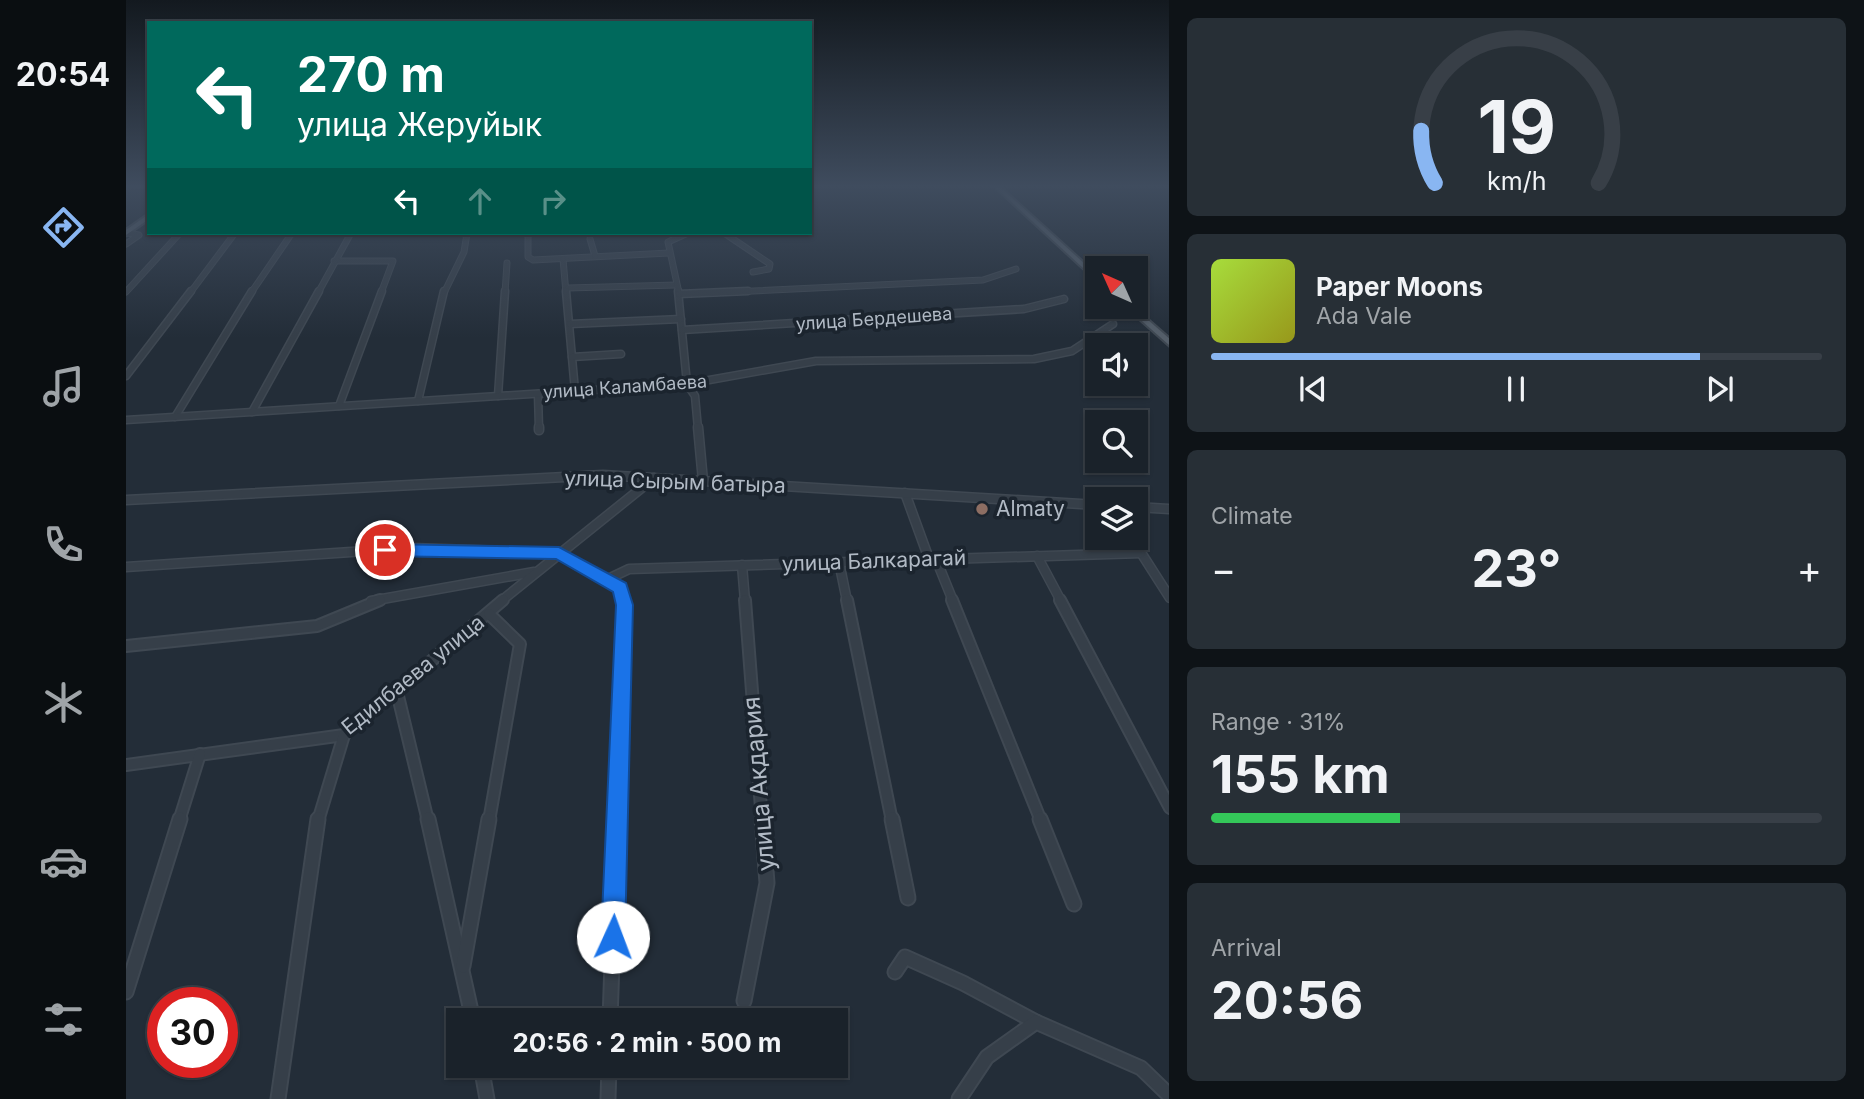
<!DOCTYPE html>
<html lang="en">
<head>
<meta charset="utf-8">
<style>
  :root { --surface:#1a222a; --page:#272f36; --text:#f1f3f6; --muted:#9fa4a8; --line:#383f47; --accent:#89b6f2 }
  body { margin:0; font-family:Inter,sans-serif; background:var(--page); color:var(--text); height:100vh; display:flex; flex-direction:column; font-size:26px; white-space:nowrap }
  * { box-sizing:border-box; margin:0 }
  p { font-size:23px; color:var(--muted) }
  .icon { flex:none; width:38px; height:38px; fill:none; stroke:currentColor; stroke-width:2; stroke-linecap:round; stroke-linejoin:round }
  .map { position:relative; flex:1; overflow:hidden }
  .panel { display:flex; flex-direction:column; gap:18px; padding:18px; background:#0e1317; width:695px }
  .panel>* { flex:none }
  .guide { position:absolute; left:21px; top:21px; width:665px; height:214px; border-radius:0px; box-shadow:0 2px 5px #0004,0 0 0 2px var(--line); background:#00695c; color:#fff; overflow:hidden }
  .needle { width:46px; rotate:315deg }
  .buttons { position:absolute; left:959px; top:256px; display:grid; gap:14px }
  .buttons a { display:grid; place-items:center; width:63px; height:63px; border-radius:0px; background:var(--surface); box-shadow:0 2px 5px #0004,0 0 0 2px var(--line); font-size:35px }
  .speed { position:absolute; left:21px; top:987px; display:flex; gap:14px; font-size:35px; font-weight:700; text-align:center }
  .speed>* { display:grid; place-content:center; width:91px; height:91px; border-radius:50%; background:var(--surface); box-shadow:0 2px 5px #0004,0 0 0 2px var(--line); line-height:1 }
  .speed .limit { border:10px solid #d22; background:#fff; color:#111 }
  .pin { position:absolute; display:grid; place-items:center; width:60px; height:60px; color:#fff; margin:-30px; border:4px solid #fff; border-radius:50%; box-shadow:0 2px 7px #0007 }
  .me { position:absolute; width:77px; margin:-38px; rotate:2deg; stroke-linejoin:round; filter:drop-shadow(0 0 5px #0008) }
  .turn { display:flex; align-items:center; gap:24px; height:147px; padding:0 35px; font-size:32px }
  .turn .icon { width:91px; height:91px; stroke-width:2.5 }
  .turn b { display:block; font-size:49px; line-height:60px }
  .lanes { display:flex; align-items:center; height:66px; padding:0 35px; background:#0003; justify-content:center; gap:35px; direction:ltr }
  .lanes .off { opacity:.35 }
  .big { font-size:52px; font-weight:700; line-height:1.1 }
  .panel .widget { flex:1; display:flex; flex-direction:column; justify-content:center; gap:10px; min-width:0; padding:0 24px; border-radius:10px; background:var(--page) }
  .panel .dial { align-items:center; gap:0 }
  .dial svg { height:182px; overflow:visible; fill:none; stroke:var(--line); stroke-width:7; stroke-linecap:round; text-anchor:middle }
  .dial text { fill:var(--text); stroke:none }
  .song { display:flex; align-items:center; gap:21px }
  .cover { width:84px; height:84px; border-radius:10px; background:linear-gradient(135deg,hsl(80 70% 55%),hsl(60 70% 35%)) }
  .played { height:7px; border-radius:4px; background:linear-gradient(90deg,var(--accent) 80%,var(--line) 80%) }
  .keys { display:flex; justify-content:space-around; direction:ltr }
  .heat { display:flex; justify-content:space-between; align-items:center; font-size:38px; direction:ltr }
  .charge { height:10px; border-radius:5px; background:linear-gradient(90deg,#34c759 31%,var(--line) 0) }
  .trip { position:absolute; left:320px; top:1008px; width:402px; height:70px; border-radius:0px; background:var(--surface); box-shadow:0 2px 5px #0004,0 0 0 2px var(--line); font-weight:700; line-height:70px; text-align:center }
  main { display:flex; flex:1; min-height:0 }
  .menu { display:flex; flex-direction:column; width:126px; justify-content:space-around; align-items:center; background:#0a0e11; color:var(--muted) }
  .menu .icon { width:49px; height:49px }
  .menu .active { color:var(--accent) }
  .menu b { font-size:32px; color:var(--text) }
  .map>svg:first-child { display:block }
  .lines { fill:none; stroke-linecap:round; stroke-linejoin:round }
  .minor-far4-casing { stroke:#3f4852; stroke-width:7 }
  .minor-far3-casing { stroke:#3f4852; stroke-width:9 }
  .minor-far2-casing { stroke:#3f4852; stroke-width:11 }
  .minor-far1-casing { stroke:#3f4852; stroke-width:14 }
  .minor-casing { stroke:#3f4852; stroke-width:17 }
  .major-casing { stroke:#3f4852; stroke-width:4 }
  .minor-far4 { stroke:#363f49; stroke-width:5 }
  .minor-far3 { stroke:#363f49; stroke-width:6 }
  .minor-far2 { stroke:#363f49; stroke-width:8 }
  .minor-far1 { stroke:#363f49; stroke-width:10 }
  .minor { stroke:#363f49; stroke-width:13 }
  .major { fill:#545e69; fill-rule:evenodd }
  .route { fill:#1a73e8; stroke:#114b97; stroke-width:2 }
  .education-dot { fill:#8d6e63; stroke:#1b242e; stroke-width:2.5 }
  .labels { text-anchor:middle; stroke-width:7; stroke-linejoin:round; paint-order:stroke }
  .far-street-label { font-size:18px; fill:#b1bac5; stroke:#1b242e }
  .street-label { font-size:21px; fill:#b1bac5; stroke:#1b242e }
  .poi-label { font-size:21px; fill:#b1bac5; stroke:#1b242e; text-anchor:start }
  .near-street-label { font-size:24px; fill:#b1bac5; stroke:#1b242e }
</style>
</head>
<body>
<main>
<nav class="menu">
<b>20:54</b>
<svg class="icon active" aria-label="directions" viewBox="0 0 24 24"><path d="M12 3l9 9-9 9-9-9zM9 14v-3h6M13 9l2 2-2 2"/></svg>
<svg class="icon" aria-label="music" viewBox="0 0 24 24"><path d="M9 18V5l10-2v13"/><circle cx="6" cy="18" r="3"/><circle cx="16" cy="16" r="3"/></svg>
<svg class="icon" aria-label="phone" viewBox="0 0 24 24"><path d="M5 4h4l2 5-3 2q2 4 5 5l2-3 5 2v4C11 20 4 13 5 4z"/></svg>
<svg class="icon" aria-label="climate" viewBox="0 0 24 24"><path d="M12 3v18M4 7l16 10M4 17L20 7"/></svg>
<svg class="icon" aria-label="car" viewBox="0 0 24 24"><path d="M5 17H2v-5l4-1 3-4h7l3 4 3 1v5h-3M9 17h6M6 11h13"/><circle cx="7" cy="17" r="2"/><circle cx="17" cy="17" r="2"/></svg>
<svg class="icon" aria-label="filters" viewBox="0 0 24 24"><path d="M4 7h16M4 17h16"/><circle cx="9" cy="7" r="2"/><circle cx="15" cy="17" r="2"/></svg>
</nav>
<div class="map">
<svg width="1044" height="1099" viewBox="0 0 1044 1099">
  <rect width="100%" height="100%" fill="#232d38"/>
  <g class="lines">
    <g class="minor-far4-casing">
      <g id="minor-far4">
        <polyline points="0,186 23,185"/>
        <polyline points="402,233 402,257 407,260 543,253"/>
        <polyline points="598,233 644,264 643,269 627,272"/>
        <polyline points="464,239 469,256"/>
        <polyline points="0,244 13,235 1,233"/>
        <polyline points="437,259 440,293"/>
        <polyline points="208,261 267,261 255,293"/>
        <polyline points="442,288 550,285"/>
        <polyline points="0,292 54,233"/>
        <polyline points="64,293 109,233"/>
        <polyline points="125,293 166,233"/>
        <polyline points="192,293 225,233"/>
        <polyline points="318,293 338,252 341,233"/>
        <polyline points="379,293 381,263"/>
        <polyline points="553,293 542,242 562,233"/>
        <polyline points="584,293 857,280 890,269"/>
      </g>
    </g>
    <g class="minor-far3-casing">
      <g id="minor-far3">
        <polyline points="440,291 449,391"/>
        <polyline points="552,291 561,384 569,396 572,429"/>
        <polyline points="553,294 622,291"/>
        <polyline points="444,324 555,319"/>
        <polyline points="556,330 898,309 938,299"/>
        <polyline points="446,357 495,354"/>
        <polyline points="0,376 65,291"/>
        <polyline points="412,394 413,429"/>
        <polyline points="372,396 379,291"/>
        <polyline points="292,401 318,291"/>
        <polyline points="213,406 256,291"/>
        <polyline points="126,412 193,291"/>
        <polyline points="49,417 126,291"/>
        <polyline points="0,420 561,384 690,361 908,359 946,351 987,324"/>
      </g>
    </g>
    <g class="minor-far2-casing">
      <g id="minor-far2">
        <polyline points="413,427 413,430"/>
        <polyline points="572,427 577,481"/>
        <polyline points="779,493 803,559"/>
        <polyline points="0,500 477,475 971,505"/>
        <polyline points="1010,507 1044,509"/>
        <polyline points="1005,537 1044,598"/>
        <polyline points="911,556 935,601"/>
        <polyline points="810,559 827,601"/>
        <polyline points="713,562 721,601"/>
        <polyline points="616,565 619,601"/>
        <polyline points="0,567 285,548 433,553 494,588 498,601"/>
        <polyline points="482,579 503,569 1015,553"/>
        <polyline points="245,601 408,572"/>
        <polyline points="375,601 528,478"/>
      </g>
    </g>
    <g class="minor-far1-casing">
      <g id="minor-far1">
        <polyline points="619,600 636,821"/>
        <polyline points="721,600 766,821"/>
        <polyline points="826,600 915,821"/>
        <polyline points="934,600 1044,808"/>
        <polyline points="0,646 191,626 254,600"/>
        <polyline points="271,692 302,821"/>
        <polyline points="0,765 218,735 377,600"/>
        <polyline points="53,821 74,754"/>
        <polyline points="192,821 218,735"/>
        <polyline points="363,821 394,644 363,614"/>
        <polyline points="491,821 497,600"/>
      </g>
    </g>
    <g class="minor-casing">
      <g id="minor">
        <polyline points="302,819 347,1020"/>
        <polyline points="766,819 782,898"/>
        <polyline points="914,819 948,904"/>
        <polyline points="337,966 363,819"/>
        <polyline points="769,972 779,957 837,983 910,1022"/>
        <polyline points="0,992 54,819"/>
        <polyline points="618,1001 641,883 636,819"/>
        <polyline points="484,1020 491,819"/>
        <polyline points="355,1066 361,1099"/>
        <polyline points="152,1099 192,819"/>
        <polyline points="482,1099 483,1066"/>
        <polyline points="833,1099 861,1057 910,1022 1015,1068 1044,1096"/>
      </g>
    </g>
    <g class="major-casing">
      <g id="major">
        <polygon points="867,185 872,185 971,275 971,280 969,279"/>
        <polygon points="23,214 23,219 0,235 0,230"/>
        <polygon points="999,306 1006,306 1044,339 1044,346"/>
      </g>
    </g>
    <use href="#minor-far4" class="minor-far4"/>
    <use href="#minor-far3" class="minor-far3"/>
    <use href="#minor-far2" class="minor-far2"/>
    <use href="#minor-far1" class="minor-far1"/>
    <use href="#minor" class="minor"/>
    <use href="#major" class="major"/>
  </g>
  <linearGradient id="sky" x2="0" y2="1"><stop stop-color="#13191f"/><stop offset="0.55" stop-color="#3f4c5e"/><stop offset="1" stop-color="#3f4c5e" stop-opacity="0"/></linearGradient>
  <rect width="1044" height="338" fill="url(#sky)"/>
  <polygon class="route" points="259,544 433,547 500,583 507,605 499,937 496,946 487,949 479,946 475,937 490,605 487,592 430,559 259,556 251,550"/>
  <circle class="education-dot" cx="856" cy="509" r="7"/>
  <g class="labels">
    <g class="far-street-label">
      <text transform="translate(748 319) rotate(-4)" y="6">улица Бердешева</text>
      <text transform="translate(499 387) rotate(-4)" y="6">улица Каламбаева</text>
    </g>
    <g class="street-label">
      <text transform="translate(549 482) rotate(2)" y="7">улица Сырым батыра</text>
      <text transform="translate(748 561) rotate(-2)" y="7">улица Балкарагай</text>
      <text transform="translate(287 675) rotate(-39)" y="7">Едилбаева улица</text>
    </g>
    <g class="poi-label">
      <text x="870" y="516">Аlmaty</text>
    </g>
    <g class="near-street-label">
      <text transform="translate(633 784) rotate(-95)" y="8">улица Акдария</text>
    </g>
  </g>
</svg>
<div class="buttons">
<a><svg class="needle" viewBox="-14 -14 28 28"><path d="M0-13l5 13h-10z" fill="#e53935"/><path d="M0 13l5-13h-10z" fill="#9fa4a8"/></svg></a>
<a><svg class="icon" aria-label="sound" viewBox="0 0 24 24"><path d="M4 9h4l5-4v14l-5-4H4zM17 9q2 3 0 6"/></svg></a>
<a><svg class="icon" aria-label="search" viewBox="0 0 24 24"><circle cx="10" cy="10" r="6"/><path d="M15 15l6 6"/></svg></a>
<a><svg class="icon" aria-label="layers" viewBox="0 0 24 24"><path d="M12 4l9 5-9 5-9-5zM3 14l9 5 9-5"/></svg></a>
</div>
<div class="speed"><div class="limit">30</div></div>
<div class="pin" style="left:259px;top:550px;background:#d93025"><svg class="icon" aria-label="arrive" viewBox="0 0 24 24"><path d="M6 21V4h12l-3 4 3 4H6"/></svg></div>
<svg class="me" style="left:487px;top:937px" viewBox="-20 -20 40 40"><circle r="19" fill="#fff"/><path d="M0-13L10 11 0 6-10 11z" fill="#1a73e8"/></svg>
<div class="trip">20:56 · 2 min · 500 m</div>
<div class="guide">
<div class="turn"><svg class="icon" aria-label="left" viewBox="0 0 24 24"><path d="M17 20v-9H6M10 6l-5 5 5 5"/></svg><div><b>270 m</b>улица Жеруйык</div></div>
<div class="lanes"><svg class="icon" aria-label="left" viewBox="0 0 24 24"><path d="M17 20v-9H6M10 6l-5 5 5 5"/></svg><svg class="icon off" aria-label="ahead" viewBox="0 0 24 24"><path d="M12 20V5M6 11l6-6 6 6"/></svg><svg class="icon off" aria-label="right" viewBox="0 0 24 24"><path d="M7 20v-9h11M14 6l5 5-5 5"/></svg></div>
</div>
</div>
<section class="panel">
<div class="widget dial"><svg viewBox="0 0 100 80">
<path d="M14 69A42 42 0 1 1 86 69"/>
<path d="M14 69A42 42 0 0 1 8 46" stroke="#89b6f2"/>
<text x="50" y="56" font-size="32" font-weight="700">19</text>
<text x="50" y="72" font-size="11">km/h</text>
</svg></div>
<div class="widget">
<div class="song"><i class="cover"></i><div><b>Paper Moons</b><p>Ada Vale</p></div></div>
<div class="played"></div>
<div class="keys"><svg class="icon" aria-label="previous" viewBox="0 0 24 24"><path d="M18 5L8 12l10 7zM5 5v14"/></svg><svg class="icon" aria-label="pause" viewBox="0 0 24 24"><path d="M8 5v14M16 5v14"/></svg><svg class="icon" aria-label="next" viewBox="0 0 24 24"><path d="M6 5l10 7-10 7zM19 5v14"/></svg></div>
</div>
<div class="widget"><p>Climate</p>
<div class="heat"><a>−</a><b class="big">23°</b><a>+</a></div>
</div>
<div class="widget"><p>Range · 31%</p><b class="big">155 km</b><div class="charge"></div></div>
<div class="widget"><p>Arrival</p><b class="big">20:56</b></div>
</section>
</main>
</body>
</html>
